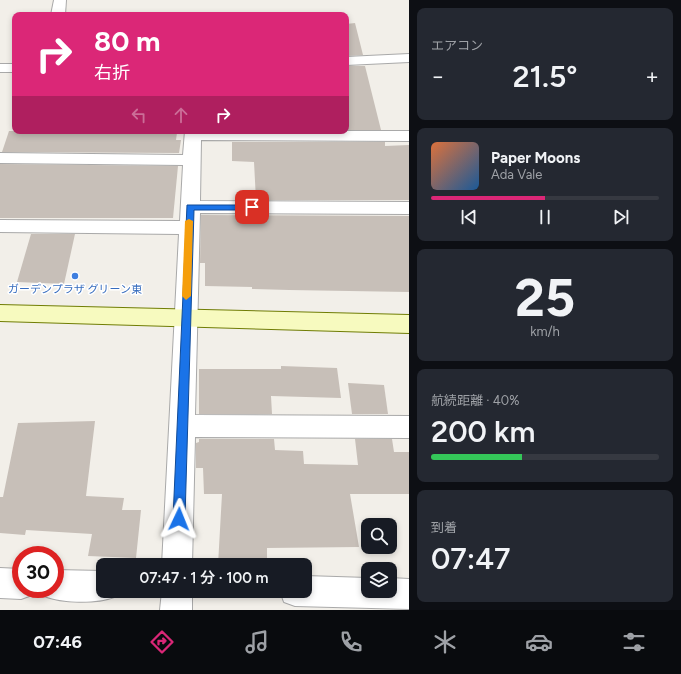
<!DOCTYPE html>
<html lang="ja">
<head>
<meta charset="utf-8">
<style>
  :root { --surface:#171b24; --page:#242831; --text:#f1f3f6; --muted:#9ea1a6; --line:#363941; --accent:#db2777 }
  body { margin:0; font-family:Figtree,"Noto Sans JP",sans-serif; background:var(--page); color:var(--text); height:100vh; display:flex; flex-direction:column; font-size:15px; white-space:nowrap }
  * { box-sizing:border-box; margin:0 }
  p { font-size:13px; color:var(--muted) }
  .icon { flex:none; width:22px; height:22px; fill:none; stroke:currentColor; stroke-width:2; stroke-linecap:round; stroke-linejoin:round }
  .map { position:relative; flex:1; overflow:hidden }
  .panel { display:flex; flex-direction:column; gap:8px; padding:8px; background:#0d0f14; width:272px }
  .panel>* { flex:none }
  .top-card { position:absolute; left:12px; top:12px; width:337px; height:122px; border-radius:8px; box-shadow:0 2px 6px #0003; background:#db2777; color:#fff; overflow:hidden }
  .controls { position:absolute; left:361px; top:518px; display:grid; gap:8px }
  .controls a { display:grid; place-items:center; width:36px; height:36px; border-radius:8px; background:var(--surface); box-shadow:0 2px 6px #0003; font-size:20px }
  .speed { position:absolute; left:12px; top:546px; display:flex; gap:8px; font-size:20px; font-weight:700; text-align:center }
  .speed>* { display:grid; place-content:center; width:52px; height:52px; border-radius:50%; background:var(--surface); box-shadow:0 2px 6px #0003; line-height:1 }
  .speed .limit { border:6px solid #d22; background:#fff; color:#111 }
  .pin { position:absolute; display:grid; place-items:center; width:34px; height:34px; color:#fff; margin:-17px; border-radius:8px; box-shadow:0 2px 6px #0006 }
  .me { position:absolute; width:44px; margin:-22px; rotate:2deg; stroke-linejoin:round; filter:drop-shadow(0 0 3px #0008) }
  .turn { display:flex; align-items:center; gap:14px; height:84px; padding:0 16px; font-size:18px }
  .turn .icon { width:52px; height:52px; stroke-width:2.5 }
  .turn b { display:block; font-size:28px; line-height:34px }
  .lanes { display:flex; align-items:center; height:38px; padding:0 16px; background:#0003; justify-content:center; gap:20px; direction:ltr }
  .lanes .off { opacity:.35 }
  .big { font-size:30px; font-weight:600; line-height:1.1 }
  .panel .widget { flex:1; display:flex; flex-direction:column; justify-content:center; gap:6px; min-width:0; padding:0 14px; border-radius:8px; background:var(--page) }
  .panel .dial { align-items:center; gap:0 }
  .dial b { font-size:52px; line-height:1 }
  .song { display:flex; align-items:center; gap:12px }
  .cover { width:48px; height:48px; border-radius:6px; background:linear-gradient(135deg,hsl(20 70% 55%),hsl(210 70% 35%)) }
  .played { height:4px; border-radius:2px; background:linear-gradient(90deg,var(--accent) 50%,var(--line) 50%) }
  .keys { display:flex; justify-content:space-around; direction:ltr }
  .heat { display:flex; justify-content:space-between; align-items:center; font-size:22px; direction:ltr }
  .charge { height:6px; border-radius:3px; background:linear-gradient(90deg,#34c759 40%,var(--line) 0) }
  .trip { position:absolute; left:96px; top:558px; width:216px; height:40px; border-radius:8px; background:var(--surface); box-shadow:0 2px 6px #0003; font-weight:600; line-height:40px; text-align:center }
  .tabs { display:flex; height:64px; justify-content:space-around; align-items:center; background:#090b0e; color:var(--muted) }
  .tabs .icon { width:28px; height:28px }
  .tabs .selected { color:var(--accent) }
  .tabs b { font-size:18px; color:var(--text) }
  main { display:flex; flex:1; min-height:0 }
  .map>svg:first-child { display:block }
  .building { fill:#c7bfb8 }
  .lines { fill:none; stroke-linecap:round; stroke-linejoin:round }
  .street-casing { stroke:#a9a9a9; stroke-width:2 }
  .secondary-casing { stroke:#707d05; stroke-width:2 }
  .street { fill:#fff; fill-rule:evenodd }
  .secondary { fill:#f7fabf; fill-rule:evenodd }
  .route { fill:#1a73e8; stroke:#114b97 }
  .slow { fill:#f59e0b }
  .shop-dot { fill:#3f7fe0; stroke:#fff; stroke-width:1.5 }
  .labels { text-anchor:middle; stroke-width:3; stroke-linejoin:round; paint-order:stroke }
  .shop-label { font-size:11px; fill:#366cbe; stroke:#fff }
</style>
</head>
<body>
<main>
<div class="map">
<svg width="409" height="610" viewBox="0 0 409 610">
  <rect width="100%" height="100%" fill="#f2efe9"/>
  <g class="building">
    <polygon points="355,23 363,55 346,56 346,24"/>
    <polygon points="346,66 365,66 381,130 346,130"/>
    <polygon points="9,131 169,131 168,133 177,133 176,140 181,140 179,153 2,152"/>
    <polygon points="232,142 385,142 385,146 409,145 409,200 256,200 254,162 232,161"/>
    <polygon points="0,164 178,166 173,218 0,218"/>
    <polygon points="201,215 409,216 409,292 289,290 252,289 252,287 205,286 205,263 200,263"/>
    <polygon points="31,234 75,234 64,284 17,282"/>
    <polygon points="281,366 337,368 341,398 271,396 272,414 199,414 199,369 281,369"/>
    <polygon points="348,383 384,385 388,414 352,414"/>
    <polygon points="95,421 86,496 124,498 122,510 141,510 136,558 88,556 92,534 26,530 25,535 0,533 0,497 3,497 18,423"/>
    <polygon points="199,439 274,439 275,450 303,451 304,464 358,465 355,439 392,439 394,452 409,452 409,494 350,494 359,547 267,548 267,565 218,565 222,494 204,494 203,468 196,468 196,443 199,442"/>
  </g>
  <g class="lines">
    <g class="street-casing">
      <g id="street">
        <polygon points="54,0 66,0 65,15 51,15"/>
        <polygon points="409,54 409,62 346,65 346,57"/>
        <rect x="0" y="64" width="15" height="8"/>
        <polygon points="185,131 409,131 409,141 201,140 200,201 409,202 409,214 200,213 195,415 409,416 409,438 195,437 192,565 162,565 179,234 0,232 0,220 180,221 183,165 0,163 0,153 183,155"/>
        <polygon points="0,568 21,569 21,589 34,589 32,595 21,599 0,598"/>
        <path d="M55 570 103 571V591H116L114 597C96 604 62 603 44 596L41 589H55Z"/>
        <polygon points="305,576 368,578 368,591 390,591 390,578 409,579 409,609 295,606 284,602 280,591 305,591"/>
        <polygon points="162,591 192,591 192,610 160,610"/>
      </g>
    </g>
    <g class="secondary-casing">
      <polygon id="secondary" points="0,305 409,315 409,333 0,321"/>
    </g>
    <use href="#street" class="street"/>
    <use href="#secondary" class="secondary"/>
  </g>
  <polygon class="route" points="187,205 252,205 256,207 252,210 194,210 185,519 183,523 179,524 175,523 173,519"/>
  <polygon class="slow" points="189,219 193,221 191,296 186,300 182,296 185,221"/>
  <circle class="shop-dot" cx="75" cy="276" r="4"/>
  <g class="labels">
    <g class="shop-label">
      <text x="75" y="293">ガーデンプラザ グリーン東</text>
    </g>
  </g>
</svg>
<div class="controls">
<a><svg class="icon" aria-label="search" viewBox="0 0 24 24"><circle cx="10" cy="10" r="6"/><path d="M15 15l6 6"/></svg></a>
<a><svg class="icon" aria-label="layers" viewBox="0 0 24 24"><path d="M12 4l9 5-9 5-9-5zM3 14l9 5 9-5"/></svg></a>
</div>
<div class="speed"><div class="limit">30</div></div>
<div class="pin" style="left:252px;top:207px;background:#d93025"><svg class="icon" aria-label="arrive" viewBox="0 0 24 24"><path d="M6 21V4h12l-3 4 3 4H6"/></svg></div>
<svg class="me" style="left:179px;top:519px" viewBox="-20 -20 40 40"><path d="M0-17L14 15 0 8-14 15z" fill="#1a73e8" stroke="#fff" stroke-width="4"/></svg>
<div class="trip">07:47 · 1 分 · 100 m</div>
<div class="top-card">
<div class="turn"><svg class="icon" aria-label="right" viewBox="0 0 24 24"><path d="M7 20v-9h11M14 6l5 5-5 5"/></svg><div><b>80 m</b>右折</div></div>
<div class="lanes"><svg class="icon off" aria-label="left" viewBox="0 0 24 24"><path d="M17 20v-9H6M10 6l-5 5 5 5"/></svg><svg class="icon off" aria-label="ahead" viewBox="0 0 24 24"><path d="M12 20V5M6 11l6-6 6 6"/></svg><svg class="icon" aria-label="right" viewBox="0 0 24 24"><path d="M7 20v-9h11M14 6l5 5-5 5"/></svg></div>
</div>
</div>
<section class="panel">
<div class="widget"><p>エアコン</p>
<div class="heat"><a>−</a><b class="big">21.5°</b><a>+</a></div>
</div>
<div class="widget">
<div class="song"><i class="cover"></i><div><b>Paper Moons</b><p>Ada Vale</p></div></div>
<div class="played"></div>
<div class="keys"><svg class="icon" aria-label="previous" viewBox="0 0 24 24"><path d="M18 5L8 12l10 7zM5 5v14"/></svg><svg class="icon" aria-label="pause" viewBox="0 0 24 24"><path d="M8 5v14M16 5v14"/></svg><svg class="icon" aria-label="next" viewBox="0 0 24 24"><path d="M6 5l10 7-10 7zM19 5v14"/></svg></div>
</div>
<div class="widget dial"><b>25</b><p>km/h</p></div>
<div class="widget"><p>航続距離 · 40%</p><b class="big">200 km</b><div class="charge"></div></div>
<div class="widget"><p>到着</p><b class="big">07:47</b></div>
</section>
</main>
<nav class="tabs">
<b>07:46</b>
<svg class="icon selected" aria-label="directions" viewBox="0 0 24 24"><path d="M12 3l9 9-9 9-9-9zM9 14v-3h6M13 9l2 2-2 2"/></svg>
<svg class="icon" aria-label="music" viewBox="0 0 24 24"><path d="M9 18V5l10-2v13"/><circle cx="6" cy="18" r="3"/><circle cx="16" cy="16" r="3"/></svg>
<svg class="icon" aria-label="phone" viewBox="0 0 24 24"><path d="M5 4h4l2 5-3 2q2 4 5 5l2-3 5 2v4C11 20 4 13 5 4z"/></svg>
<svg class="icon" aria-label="climate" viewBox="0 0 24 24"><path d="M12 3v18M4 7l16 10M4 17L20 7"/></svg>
<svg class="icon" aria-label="car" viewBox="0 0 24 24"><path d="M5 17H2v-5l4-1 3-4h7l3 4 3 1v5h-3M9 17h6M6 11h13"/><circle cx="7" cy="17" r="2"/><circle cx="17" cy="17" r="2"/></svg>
<svg class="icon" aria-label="filters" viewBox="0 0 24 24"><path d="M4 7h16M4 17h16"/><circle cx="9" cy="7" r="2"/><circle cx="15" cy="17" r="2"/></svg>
</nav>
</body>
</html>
